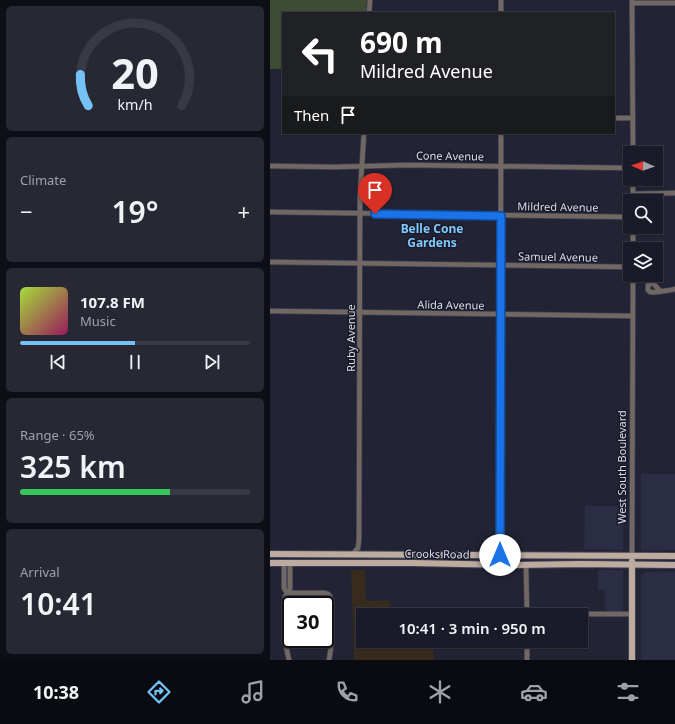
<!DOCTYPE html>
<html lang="en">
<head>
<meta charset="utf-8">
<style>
  :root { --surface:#1a1b28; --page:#272834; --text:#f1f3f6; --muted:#9fa1a8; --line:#383945; --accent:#73c1f5 }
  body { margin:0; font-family:"Noto Sans",sans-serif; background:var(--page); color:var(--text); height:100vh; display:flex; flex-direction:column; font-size:15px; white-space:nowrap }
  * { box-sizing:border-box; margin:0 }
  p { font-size:13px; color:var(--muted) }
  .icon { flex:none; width:22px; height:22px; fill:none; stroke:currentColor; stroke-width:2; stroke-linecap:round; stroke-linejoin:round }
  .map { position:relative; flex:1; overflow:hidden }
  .panel { display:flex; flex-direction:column; gap:6px; padding:6px; background:#0e0f16; width:270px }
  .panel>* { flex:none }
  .guide { position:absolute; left:12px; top:12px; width:333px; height:122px; border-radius:0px; box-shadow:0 1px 3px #0004,0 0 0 1px var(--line); background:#202124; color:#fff; overflow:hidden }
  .needle { width:26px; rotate:272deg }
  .buttons { position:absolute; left:353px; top:146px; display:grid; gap:8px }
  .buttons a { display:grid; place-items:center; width:40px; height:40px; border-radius:0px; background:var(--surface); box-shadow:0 1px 3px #0004,0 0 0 1px var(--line); font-size:20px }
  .speed { position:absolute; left:12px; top:596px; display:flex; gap:8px; font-size:20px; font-weight:700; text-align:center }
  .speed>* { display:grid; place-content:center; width:52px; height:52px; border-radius:50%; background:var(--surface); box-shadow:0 1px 3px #0004,0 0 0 1px var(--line); line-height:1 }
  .speed .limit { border:2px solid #111; border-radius:6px; background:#fff; color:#111 }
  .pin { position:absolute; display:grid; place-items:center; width:34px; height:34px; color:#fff; margin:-41px -17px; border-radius:50% 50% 50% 0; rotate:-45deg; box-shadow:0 0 4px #0007 }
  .pin .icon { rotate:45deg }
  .me { position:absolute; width:44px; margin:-22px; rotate:0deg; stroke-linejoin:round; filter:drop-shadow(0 0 3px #0008) }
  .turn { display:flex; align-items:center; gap:14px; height:84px; padding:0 12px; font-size:18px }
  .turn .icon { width:52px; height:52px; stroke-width:2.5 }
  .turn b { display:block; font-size:28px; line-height:34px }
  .then { display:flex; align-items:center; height:38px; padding:0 12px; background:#0003; gap:8px; font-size:15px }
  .big { font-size:30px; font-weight:600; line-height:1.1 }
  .panel .tile { flex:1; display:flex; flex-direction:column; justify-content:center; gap:6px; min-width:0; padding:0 14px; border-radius:6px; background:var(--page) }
  .panel .dial { align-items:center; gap:0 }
  .dial svg { height:104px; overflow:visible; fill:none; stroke:var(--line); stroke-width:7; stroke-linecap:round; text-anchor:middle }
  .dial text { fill:var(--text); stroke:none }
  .song { display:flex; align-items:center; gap:12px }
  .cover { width:48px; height:48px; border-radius:6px; background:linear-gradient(135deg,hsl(80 70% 55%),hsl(330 70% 35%)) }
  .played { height:4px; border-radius:2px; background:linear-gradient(90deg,var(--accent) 50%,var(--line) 50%) }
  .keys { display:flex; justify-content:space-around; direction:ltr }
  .heat { display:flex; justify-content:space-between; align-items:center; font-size:22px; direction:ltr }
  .charge { height:6px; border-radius:3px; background:linear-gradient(90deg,#34c759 65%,var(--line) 0) }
  .trip { position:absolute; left:86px; top:608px; width:232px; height:40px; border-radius:0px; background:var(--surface); box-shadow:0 1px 3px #0004,0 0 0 1px var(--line); font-weight:600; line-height:40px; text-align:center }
  .menu { display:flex; height:64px; justify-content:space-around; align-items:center; background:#0a0b10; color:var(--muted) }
  .menu .icon { width:28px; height:28px }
  .menu .active { color:var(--accent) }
  .menu b { font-size:18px; color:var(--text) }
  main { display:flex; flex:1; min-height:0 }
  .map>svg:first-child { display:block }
  .built { fill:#2a2d43 }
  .education { fill:#362b1c }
  .green { fill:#3e4c34 }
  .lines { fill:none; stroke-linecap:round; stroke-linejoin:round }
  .minor-casing { stroke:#404252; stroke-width:6 }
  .major-casing { stroke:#404252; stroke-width:8 }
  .minor { stroke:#716863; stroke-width:4.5 }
  .major { stroke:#bdab9f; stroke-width:6 }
  .route-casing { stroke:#114b97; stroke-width:10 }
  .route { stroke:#1a73e8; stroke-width:7 }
  .labels { text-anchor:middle; stroke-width:3; stroke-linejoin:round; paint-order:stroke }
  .street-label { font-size:11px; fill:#dcdee9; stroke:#191b2b }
  .neighbourhood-label { font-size:12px; font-weight:bold; fill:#80c8f9; stroke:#191b2b }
</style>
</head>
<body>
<main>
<section class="panel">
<div class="tile dial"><svg viewBox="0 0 100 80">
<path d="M14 69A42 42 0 1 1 86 69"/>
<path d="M14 69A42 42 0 0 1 8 45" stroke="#73c1f5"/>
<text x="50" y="56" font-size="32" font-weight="700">20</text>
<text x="50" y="72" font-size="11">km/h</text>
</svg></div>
<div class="tile"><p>Climate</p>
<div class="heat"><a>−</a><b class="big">19°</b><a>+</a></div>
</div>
<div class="tile">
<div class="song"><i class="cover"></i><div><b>107.8 FM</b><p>Music</p></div></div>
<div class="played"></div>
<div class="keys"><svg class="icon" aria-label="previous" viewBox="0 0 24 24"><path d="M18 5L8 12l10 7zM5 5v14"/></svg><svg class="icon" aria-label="pause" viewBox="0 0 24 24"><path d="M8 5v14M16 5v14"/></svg><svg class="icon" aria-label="next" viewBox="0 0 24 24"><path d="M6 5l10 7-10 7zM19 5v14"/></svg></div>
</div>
<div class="tile"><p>Range · 65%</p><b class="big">325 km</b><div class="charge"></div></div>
<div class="tile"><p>Arrival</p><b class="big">10:41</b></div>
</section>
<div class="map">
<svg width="405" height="660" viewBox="0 0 405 660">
  <rect width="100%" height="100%" fill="#222435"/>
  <g class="built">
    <rect x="371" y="474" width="34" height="76"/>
    <polygon points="315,506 353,506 353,550 314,549"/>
    <polygon points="328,570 353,570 353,611 335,612 335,590 328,590"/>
    <polygon points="375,572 405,572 405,660 371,660 371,576"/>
  </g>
  <polygon class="education" points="81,570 95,570 96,601 120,600 121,611 162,610 162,615 93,615 93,641 163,641 164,660 84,660"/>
  <polygon class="green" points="0,0 97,0 96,13 13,13 13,69 0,69"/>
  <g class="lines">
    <g class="minor-casing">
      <g id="minor">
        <polyline points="362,0 363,153"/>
        <polyline points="362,3 405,3"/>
        <polyline points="99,13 100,0"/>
        <polyline points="231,13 231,0"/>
        <polyline points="344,118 363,118"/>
        <polyline points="0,166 64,167 138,165 360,168"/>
        <polyline points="363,194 405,193"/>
        <polyline points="363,201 363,179"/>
        <polyline points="0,212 360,217"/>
        <polyline points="363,249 363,227"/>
        <polyline points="0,262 360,267"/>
        <path d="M390 291 383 283 380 284 378 285V290C379 290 379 292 380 292 383 293 402 290 405 289"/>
        <polyline points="0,311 362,316"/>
        <polyline points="83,554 88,548 89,539 90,195 94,133"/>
        <polyline points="230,555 231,133"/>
        <polyline points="362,556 363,275"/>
        <polyline points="14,562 14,588 17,593"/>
        <polyline points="256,565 257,615"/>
        <polyline points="17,593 54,593 58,594 60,596 61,647 59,660"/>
        <polyline points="160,614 362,614"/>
        <polyline points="257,641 257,660"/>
        <polyline points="19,660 17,651 16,644 15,597 20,589 20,563"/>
      </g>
    </g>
    <g class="major-casing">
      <g id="major">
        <polyline points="0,554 405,556"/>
        <polyline points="362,561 362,660"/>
        <polyline points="0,563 143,563 246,565 311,564 405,565"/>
      </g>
    </g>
    <use href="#minor" class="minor"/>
    <use href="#major" class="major"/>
  </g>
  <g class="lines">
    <g class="route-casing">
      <polyline id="route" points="105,214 231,216 230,555"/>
    </g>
    <use href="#route" class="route"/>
  </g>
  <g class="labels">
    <g class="street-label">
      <text transform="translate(180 156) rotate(1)" y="4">Cone Avenue</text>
      <text transform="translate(288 207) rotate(1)" y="4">Mildred Avenue</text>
      <text transform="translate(288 257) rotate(1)" y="4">Samuel Avenue</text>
      <text transform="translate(181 305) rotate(1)" y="4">Alida Avenue</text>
      <text transform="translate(81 338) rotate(-90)" y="4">Ruby Avenue</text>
      <text transform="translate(352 467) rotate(-90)" y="4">West South Boulevard</text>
      <text transform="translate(167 554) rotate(1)" y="4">Crooks Road</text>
    </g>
    <g class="neighbourhood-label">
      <text x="162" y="233">Belle Cone<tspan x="162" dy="14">Gardens</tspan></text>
    </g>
  </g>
</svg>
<div class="buttons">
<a><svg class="needle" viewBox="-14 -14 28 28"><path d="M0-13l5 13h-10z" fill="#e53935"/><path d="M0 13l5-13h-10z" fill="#9fa1a8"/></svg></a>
<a><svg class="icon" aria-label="search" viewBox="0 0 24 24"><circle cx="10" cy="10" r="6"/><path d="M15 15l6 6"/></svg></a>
<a><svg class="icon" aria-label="layers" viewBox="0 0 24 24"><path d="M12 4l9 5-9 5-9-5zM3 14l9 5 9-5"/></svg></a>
</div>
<div class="speed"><div class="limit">30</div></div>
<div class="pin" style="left:105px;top:214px;background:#d93025"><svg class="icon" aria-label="arrive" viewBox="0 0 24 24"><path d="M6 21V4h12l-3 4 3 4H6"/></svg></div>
<svg class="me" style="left:230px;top:555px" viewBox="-20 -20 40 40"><circle r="19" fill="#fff"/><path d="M0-13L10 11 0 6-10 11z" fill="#1a73e8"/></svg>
<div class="trip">10:41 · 3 min · 950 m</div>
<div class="guide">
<div class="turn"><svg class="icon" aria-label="left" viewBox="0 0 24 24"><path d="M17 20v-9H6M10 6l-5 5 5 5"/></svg><div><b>690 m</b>Mildred Avenue</div></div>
<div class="then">Then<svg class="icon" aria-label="arrive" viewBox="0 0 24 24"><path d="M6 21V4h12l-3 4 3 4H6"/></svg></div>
</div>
</div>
</main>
<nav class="menu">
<b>10:38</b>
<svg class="icon active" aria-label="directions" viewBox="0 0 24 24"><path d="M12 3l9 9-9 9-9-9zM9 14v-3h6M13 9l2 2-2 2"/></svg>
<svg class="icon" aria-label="music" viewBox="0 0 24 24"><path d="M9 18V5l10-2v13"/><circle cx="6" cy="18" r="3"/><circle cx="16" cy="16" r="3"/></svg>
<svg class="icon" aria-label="phone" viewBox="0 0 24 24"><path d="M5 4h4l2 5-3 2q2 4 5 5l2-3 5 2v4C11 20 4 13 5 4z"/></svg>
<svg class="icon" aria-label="climate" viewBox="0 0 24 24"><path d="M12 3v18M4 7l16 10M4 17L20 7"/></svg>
<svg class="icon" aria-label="car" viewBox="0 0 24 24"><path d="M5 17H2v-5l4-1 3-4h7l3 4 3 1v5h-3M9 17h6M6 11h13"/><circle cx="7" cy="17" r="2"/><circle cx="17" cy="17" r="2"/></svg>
<svg class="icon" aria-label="filters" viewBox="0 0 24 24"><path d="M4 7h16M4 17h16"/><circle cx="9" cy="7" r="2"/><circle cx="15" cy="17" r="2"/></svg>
</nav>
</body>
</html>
